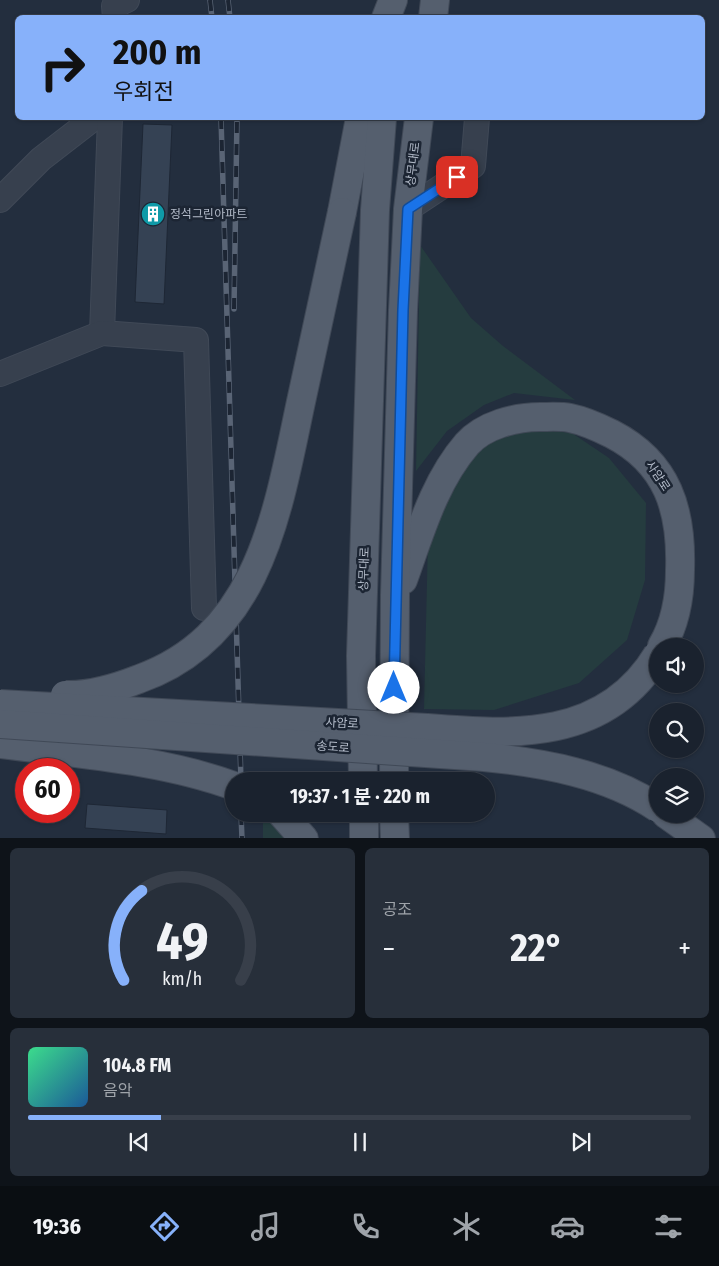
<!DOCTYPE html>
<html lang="ko">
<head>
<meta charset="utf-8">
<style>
  :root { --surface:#1a222e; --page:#272f3a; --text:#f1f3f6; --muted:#9fa4aa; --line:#383f4a; --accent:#87b1fa }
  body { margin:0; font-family:"Fira Sans Condensed","Noto Sans KR",sans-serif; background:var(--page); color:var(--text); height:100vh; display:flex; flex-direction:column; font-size:19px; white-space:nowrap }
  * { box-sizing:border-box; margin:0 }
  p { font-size:16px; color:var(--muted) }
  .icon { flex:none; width:28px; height:28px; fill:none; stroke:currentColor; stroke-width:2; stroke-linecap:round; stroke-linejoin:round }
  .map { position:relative; height:838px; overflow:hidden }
  .sheet { display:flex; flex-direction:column; gap:10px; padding:10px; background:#0e1319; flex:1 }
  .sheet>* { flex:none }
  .hud { position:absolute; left:15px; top:15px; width:690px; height:105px; border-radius:8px; box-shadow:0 1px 4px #0004,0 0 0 1px var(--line); background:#87b1fa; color:#111; overflow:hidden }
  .controls { position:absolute; left:649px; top:638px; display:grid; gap:10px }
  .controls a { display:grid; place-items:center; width:55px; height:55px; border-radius:50%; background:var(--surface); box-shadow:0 1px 4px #0004,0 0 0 1px var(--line); font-size:25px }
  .speed { position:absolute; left:15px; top:758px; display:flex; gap:10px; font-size:25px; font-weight:700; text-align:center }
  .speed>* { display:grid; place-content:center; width:65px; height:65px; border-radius:50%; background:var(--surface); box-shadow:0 1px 4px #0004,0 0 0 1px var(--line); line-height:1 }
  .speed .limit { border:8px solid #d22; background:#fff; color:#111 }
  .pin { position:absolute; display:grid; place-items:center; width:42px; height:42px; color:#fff; margin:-21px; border-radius:10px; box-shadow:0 2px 8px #0006 }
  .me { position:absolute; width:55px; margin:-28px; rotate:0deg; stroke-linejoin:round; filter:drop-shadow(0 0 4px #0008) }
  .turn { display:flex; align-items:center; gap:18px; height:105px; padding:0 15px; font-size:22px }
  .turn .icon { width:65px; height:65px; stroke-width:2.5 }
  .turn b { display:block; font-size:35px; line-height:42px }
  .big { font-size:38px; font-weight:700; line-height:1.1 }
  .sheet .card { flex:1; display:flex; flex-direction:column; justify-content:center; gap:8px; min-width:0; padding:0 18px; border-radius:8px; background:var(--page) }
  .sheet .dial { align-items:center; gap:0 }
  .dial svg { height:130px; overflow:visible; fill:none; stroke:var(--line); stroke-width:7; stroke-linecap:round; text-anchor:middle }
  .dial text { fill:var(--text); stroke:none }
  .song { display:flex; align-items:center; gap:15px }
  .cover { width:60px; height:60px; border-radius:8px; background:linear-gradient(135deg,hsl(150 70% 55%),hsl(210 70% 35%)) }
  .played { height:5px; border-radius:2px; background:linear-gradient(90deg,var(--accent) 20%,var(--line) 20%) }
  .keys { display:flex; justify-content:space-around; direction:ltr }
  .heat { display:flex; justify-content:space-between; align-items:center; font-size:28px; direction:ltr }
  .sheet .tiles { flex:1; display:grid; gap:10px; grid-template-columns:1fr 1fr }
  .card:last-child { grid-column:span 2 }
  .trip { position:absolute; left:225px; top:772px; width:270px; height:50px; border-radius:25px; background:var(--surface); box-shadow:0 1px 4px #0004,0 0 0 1px var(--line); font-weight:700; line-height:50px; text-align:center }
  .menu { display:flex; height:80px; justify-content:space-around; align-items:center; background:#0a0e12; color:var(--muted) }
  .menu .icon { width:35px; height:35px }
  .menu .on { color:var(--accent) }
  .menu b { font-size:22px; color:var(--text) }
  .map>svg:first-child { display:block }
  .green { fill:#253c3f }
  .building { fill:#354254; stroke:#1e2735 }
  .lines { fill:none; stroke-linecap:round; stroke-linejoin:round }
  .minor-casing { stroke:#404957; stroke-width:26 }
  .major-casing { stroke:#404957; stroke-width:30 }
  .minor { stroke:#37404e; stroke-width:24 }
  .major { stroke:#555f6e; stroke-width:28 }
  .rail-casing { stroke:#596475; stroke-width:5.5 }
  .rail { stroke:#1c2533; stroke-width:4; stroke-dasharray:11; stroke-linecap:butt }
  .major-bridge-casing { stroke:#404957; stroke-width:30; stroke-linecap:butt }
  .major-bridge { stroke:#555f6e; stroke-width:28 }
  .route-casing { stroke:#114b97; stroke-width:12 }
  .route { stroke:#1a73e8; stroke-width:9 }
  .labels { text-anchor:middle; stroke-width:5; stroke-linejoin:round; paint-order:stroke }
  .street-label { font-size:12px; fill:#b3bbc9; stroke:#1c2533 }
  .poi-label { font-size:12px; fill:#b3bbc9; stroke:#1c2533; text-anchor:start }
</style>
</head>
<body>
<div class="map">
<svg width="719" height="839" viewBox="0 0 719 839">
  <rect width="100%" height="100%" fill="#232e3e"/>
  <g class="green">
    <polygon points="420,245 471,318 503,346 575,400 514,393 484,405 447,431 416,471"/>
    <polygon points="521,428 572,433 609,458 646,503 645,580 627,640 579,683 494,710 424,709 428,539 476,445"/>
    <polygon points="263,815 287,838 263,838"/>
  </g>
  <g class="building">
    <polygon points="143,124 172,125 164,304 135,302"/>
    <polygon points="87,804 167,810 166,834 85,828"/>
  </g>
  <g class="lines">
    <g class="minor-casing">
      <g id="minor">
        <polyline points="115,18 114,6 127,0"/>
        <polyline points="0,200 41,159 94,118"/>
        <polyline points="408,209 473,166 477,118"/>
        <polyline points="102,333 110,118"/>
        <polyline points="0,374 102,333 196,340 204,608"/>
      </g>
    </g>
    <g class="major-casing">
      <g id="major">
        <polyline points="386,18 393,0"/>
        <polyline points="433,18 435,0"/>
        <polyline points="342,212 360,118"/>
        <path d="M403 580C420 533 434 482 467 444 484 425 515 417 540 417 549 417 560 416 570 418 585 421 598 427 612 434 668 463 682 510 680 570 680 595 675 624 662 646"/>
        <path d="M0 744C77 754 160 759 234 786"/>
        <polyline points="363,781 361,656 375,210 382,118"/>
        <polyline points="394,781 395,595 403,310 408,209 419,118"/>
        <polyline points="282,814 304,839"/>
        <polyline points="364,814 364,839"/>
        <polyline points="394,814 395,839"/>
        <polyline points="666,814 701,839"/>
      </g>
    </g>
    <use href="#minor" class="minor"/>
    <use href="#major" class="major"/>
    <g class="rail-casing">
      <g id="rail">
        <polyline points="210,0 212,18"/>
        <polyline points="228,0 230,18"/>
        <polyline points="221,118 241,781"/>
        <polyline points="234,309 237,118"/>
        <polyline points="241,814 242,839"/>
      </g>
    </g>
    <use href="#rail" class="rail"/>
    <g class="major-bridge-casing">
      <g id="major-bridge">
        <path d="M65 695C91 696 116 688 139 679 262 635 278 508 302 397 315 336 328 274 342 212"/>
        <path d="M0 704 427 728C514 735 606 741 658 654"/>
        <path d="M0 724 484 757C544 763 607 774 658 808"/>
      </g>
    </g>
    <use href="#major-bridge" class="major-bridge"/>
  </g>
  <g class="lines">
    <g class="route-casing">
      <polyline id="route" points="394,688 403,310 408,209 457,177"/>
    </g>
    <use href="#route" class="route"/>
  </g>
  <defs>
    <g id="building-disc" transform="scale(1.25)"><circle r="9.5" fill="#0f9aa8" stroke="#1c2533"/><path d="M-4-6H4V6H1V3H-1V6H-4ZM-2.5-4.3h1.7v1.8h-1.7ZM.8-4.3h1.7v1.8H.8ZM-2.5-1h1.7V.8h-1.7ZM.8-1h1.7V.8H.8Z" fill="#fff"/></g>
  </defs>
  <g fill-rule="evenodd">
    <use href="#building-disc" x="153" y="214"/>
  </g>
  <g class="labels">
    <g class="street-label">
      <text transform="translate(413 164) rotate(-83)" y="4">상무대로</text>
      <text transform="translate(658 476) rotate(57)" y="4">사암로</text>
      <text transform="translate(364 569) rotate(-88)" y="4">상무대로</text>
      <text transform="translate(342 723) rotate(3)" y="4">사암로</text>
      <text transform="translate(333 747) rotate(4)" y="4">송도로</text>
    </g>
    <g class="poi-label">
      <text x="170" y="218">정석그린아파트</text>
    </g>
  </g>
</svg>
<div class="controls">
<a><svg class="icon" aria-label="sound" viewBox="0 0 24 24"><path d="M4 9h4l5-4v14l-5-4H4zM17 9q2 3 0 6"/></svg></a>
<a><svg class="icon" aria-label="search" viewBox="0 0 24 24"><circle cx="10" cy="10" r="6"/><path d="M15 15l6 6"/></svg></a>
<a><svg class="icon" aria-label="layers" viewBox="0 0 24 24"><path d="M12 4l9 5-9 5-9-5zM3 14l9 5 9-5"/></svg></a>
</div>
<div class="speed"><div class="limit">60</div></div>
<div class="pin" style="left:457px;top:177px;background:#d93025"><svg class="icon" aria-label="arrive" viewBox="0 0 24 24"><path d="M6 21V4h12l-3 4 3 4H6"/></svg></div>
<svg class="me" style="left:394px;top:688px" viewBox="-20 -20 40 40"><circle r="19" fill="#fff"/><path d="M0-13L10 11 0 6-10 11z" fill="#1a73e8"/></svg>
<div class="trip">19:37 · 1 분 · 220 m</div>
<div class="hud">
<div class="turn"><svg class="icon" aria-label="right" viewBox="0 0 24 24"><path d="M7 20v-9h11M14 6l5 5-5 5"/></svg><div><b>200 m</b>우회전</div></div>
</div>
</div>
<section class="sheet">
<div class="tiles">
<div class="card dial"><svg viewBox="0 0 100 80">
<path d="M14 69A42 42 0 1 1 86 69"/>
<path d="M14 69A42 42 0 0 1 25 14" stroke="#87b1fa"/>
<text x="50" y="56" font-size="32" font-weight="700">49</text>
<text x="50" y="72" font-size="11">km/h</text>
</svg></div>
<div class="card"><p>공조</p>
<div class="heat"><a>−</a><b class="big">22°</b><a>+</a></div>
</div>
<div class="card">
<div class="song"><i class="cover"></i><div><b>104.8 FM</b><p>음악</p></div></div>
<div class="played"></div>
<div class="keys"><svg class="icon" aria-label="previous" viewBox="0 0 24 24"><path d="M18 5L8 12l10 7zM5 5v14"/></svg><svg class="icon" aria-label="pause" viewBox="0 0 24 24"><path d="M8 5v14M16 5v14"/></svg><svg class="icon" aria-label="next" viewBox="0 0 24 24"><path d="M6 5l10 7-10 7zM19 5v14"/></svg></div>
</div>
</div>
</section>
<nav class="menu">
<b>19:36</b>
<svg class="icon on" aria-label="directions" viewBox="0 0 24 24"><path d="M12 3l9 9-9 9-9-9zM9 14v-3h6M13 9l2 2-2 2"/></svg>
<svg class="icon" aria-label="music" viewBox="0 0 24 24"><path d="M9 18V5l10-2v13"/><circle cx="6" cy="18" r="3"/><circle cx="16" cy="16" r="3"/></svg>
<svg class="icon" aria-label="phone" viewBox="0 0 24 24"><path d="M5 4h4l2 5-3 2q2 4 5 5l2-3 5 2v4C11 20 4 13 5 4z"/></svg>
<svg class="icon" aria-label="climate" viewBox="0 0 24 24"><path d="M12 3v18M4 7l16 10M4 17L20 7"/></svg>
<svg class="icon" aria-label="car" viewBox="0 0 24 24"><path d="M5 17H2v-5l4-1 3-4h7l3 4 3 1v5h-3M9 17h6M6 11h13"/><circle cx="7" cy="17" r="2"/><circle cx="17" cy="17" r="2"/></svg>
<svg class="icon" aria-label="filters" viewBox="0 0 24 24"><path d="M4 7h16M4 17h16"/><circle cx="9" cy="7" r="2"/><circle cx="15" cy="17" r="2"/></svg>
</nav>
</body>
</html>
